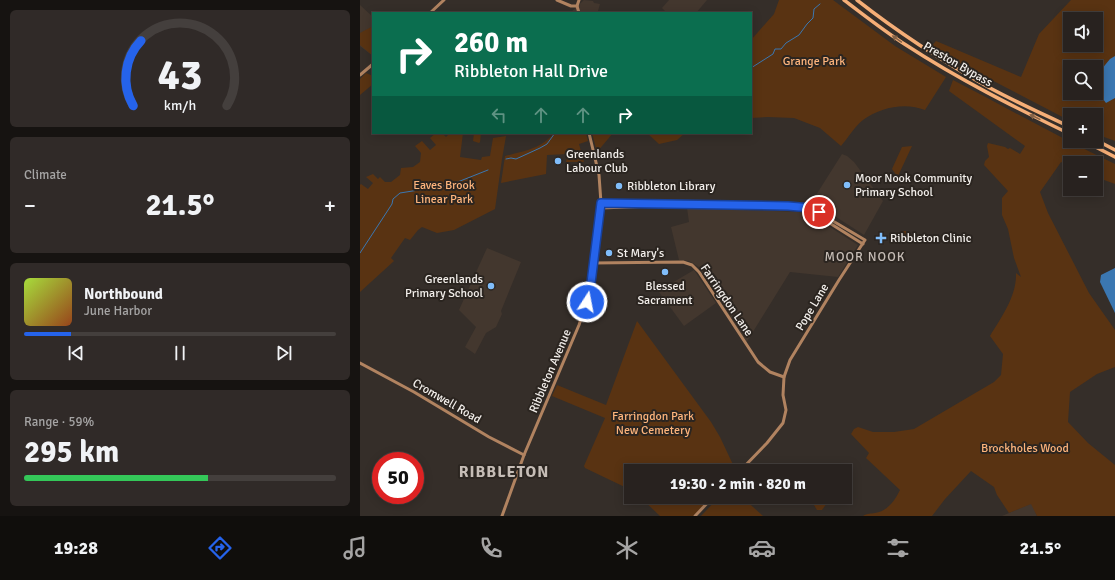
<!DOCTYPE html>
<html lang="en">
<head>
<meta charset="utf-8">
<style>
  :root { --surface:#28221f; --page:#302a28; --text:#f1f3f6; --muted:#a5a4a4; --line:#443f3d; --accent:#2563eb }
  body { margin:0; font-family:Signika,sans-serif; background:var(--page); color:var(--text); height:100vh; display:flex; flex-direction:column; font-size:15px; white-space:nowrap }
  * { box-sizing:border-box; margin:0 }
  p { font-size:13px; color:var(--muted) }
  .icon { flex:none; width:22px; height:22px; fill:none; stroke:currentColor; stroke-width:2; stroke-linecap:round; stroke-linejoin:round }
  .map { position:relative; flex:1; overflow:hidden }
  .drawer { display:flex; flex-direction:column; gap:10px; padding:10px; background:#161311; width:360px }
  .drawer>* { flex:none }
  .top-card { position:absolute; left:12px; top:12px; width:380px; height:122px; border-radius:0px; box-shadow:0 2px 10px #0003,0 0 0 1px var(--line); background:#0b6e4f; color:#fff; overflow:hidden }
  .tools { position:absolute; left:703px; top:12px; display:grid; gap:8px }
  .tools a { display:grid; place-items:center; width:40px; height:40px; border-radius:0px; background:var(--surface); box-shadow:0 2px 10px #0003,0 0 0 1px var(--line); font-size:20px }
  .speed { position:absolute; left:12px; top:452px; display:flex; gap:8px; font-size:20px; font-weight:700; text-align:center }
  .speed>* { display:grid; place-content:center; width:52px; height:52px; border-radius:50%; background:var(--surface); box-shadow:0 2px 10px #0003,0 0 0 1px var(--line); line-height:1 }
  .speed .limit { border:6px solid #d22; background:#fff; color:#111 }
  .pin { position:absolute; display:grid; place-items:center; width:34px; height:34px; color:#fff; margin:-17px; border:2px solid #fff; border-radius:50%; box-shadow:0 1px 4px #0007 }
  .me { position:absolute; width:44px; margin:-22px; rotate:11deg; stroke-linejoin:round; filter:drop-shadow(0 0 3px #0008) }
  .turn { display:flex; align-items:center; gap:14px; height:84px; padding:0 16px; font-size:18px }
  .turn .icon { width:52px; height:52px; stroke-width:2.5 }
  .turn b { display:block; font-size:28px; line-height:34px }
  .lanes { display:flex; align-items:center; height:38px; padding:0 16px; background:#0003; justify-content:center; gap:20px; direction:ltr }
  .lanes .off { opacity:.35 }
  .big { font-size:30px; font-weight:800; line-height:1.1 }
  .drawer .tile { flex:1; display:flex; flex-direction:column; justify-content:center; gap:6px; min-width:0; padding:0 14px; border-radius:6px; background:var(--page) }
  .drawer .dial { align-items:center; gap:0 }
  .dial svg { height:104px; overflow:visible; fill:none; stroke:var(--line); stroke-width:7; stroke-linecap:round; text-anchor:middle }
  .dial text { fill:var(--text); stroke:none }
  .song { display:flex; align-items:center; gap:12px }
  .cover { width:48px; height:48px; border-radius:6px; background:linear-gradient(135deg,hsl(80 70% 55%),hsl(20 70% 35%)) }
  .played { height:4px; border-radius:2px; background:linear-gradient(90deg,var(--accent) 15%,var(--line) 15%) }
  .keys { display:flex; justify-content:space-around; direction:ltr }
  .heat { display:flex; justify-content:space-between; align-items:center; font-size:22px; direction:ltr }
  .charge { height:6px; border-radius:3px; background:linear-gradient(90deg,#34c759 59%,var(--line) 0) }
  .trip { position:absolute; left:264px; top:464px; width:228px; height:40px; border-radius:0px; background:var(--surface); box-shadow:0 2px 10px #0003,0 0 0 1px var(--line); font-weight:800; line-height:40px; text-align:center }
  .tab-bar { display:flex; height:64px; justify-content:space-around; align-items:center; background:#100e0c; color:var(--muted) }
  .tab-bar .icon { width:28px; height:28px }
  .tab-bar .current { color:var(--accent) }
  .tab-bar b { font-size:18px; color:var(--text) }
  main { display:flex; flex:1; min-height:0 }
  .map>svg:first-child { display:block }
  .built { fill:#43372e }
  .green { fill:#593312; fill-rule:evenodd }
  .water { fill:#3b77b1 }
  .lines { fill:none; stroke-linecap:round; stroke-linejoin:round }
  .stream { stroke:#3b77b1; stroke-width:1 }
  .secondary { stroke:#b18360; stroke-width:3 }
  .highway { stroke:#f5ae77; stroke-width:3.5 }
  .oneway { fill:#866347 }
  .route-casing { stroke:#184099; stroke-width:10 }
  .route { stroke:#2563eb; stroke-width:7 }
  .poi-dot { fill:#80bdfa; stroke:#2b2520; stroke-width:1.5 }
  .labels { text-anchor:middle; stroke-width:4; stroke-linejoin:round; paint-order:stroke }
  .park-label { font-size:12px; fill:#fdb47c; stroke:#2b2520 }
  .street-label { font-size:12px; fill:#f3efeb; stroke:#2b2520 }
  .poi-label { font-size:12px; fill:#f3efeb; stroke:#2b2520; text-anchor:start }
  .neighbourhood-label { font-size:13px; letter-spacing:1px; fill:#c6bdb6; stroke:#2b2520 }
  .district-label { font-size:16px; font-weight:bold; letter-spacing:1px; fill:#c6bdb6; stroke:#2b2520 }
</style>
</head>
<body>
<main>
<section class="drawer">
<div class="tile dial"><svg viewBox="0 0 100 80">
<path d="M14 69A42 42 0 1 1 86 69"/>
<path d="M14 69A42 42 0 0 1 20 19" stroke="#2563eb"/>
<text x="50" y="56" font-size="32" font-weight="700">43</text>
<text x="50" y="72" font-size="11">km/h</text>
</svg></div>
<div class="tile"><p>Climate</p>
<div class="heat"><a>−</a><b class="big">21.5°</b><a>+</a></div>
</div>
<div class="tile">
<div class="song"><i class="cover"></i><div><b>Northbound</b><p>June Harbor</p></div></div>
<div class="played"></div>
<div class="keys"><svg class="icon" aria-label="previous" viewBox="0 0 24 24"><path d="M18 5L8 12l10 7zM5 5v14"/></svg><svg class="icon" aria-label="pause" viewBox="0 0 24 24"><path d="M8 5v14M16 5v14"/></svg><svg class="icon" aria-label="next" viewBox="0 0 24 24"><path d="M6 5l10 7-10 7zM19 5v14"/></svg></div>
</div>
<div class="tile"><p>Range · 59%</p><b class="big">295 km</b><div class="charge"></div></div>
</section>
<div class="map">
<svg width="755" height="516" viewBox="0 0 755 516">
  <rect width="100%" height="100%" fill="#352e29"/>
  <g class="built">
    <polygon points="224,0 233,1 234,3 240,4 238,11 239,13 210,13"/>
    <polygon points="309,0 347,0 336,13 307,13 302,8"/>
    <polygon points="0,5 13,17 13,56 0,46"/>
    <polygon points="482,154 487,156 494,162 523,201 504,235 456,204 451,203"/>
    <polygon points="327,208 442,212 448,213 498,245 478,277 430,272 386,343 339,267 329,261 319,260 311,227 329,222"/>
    <polygon points="127,248 161,262 141,311 142,314 136,327 126,333 115,354 105,347 116,327 99,310"/>
    <polygon points="334,270 356,303 324,326 299,292 300,290"/>
    <polygon points="672,503 677,516 642,516"/>
  </g>
  <g class="green">
    <path d="M419 0H473L535 46 586 77 565 110C546 102 520 107 503 120 495 126 488 138 481 146L460 128 434 118 408 117 391 118V40L414 14Z"/>
    <path d="M711 0H755V141L736 134V115H710V121L693 112 570 48 576 41 661 77 679 34ZM710 19H736V45H710ZM710 67H736V93H710Z"/>
    <polygon points="13,26 13,56 0,45 0,33"/>
    <polygon points="6,73 13,76 13,84 0,95 0,79"/>
    <path d="M593 80C647 108 700 138 755 164V184L736 177V163H710V166L701 162 680 192 688 213 729 293 755 330V367L737 374 710 392 708 422 728 443 755 465V516H677L671 504 649 513 637 495 634 487 611 471 585 499 572 516H503C507 513 511 514 515 513 528 511 535 500 540 490L506 458 509 453 491 434 494 429 498 427 513 432H534L554 429 634 382 641 375 643 354 630 336C641 318 657 296 656 273L661 277 654 258 648 229 642 215V198L648 191 624 165 625 161 629 157 627 146 628 143 645 147 648 149 650 148 660 154 665 146 589 91Z"/>
    <polygon points="76,133 82,133 86,137 90,133 103,133 100,157 121,160 122,157 130,156 133,138 146,136 142,159 135,209 94,230 77,233 62,227 58,230 50,240 45,238 31,258 34,261 0,292 0,185 1,184 8,189 13,183 6,177 13,174 18,179 20,177 25,182 31,182 40,175 41,168 53,167 60,162 61,153 55,146 62,141 70,150 76,145 70,138"/>
    <polygon points="114,133 121,133 120,142 119,143 113,141"/>
    <path d="M194 133H226L228 141 219 144 224 162H206L208 154 187 155 186 174 141 183 145 156C164 151 181 149 194 133Z"/>
    <polygon points="232,133 253,133 237,152"/>
    <polygon points="287,133 325,133 317,140 299,144"/>
    <polygon points="552,146 538,176 537,176 532,169 542,147"/>
    <polygon points="543,231 546,231 546,234 560,235 559,239 539,240"/>
    <polygon points="277,321 351,422 360,437 376,471 271,471 271,490 225,468 224,466 245,418 192,396 197,385 246,405"/>
    <polygon points="446,467 455,471 415,471 418,468 429,470"/>
    <polygon points="280,497 352,497 333,516 300,516"/>
    <polygon points="359,497 382,497 403,516 341,516"/>
    <polygon points="449,497 467,497 467,503 462,510 457,510"/>
  </g>
  <g class="water">
    <polygon points="755,56 755,98 746,103 737,91 736,76 750,59"/>
    <polygon points="755,268 755,313 740,282 741,275"/>
  </g>
  <g class="lines">
    <g class="stream">
      <polyline points="391,68 413,54 415,49 421,49 426,43 439,35 447,24 453,18 454,9 460,4"/>
      <polyline points="146,159 151,158 156,159 180,148 187,144 195,133"/>
      <polyline points="0,253 32,204 33,199 40,193 90,185 128,170"/>
    </g>
    <g class="secondary">
      <polyline points="197,0 211,6 217,6"/>
      <polyline points="219,0 217,6 219,13"/>
      <polyline points="70,13 84,0"/>
      <polyline points="0,75 13,64"/>
      <polyline points="241,203 446,207 451,208 505,240 479,280 430,360 424,377 423,395 426,410 423,423 407,443 380,471"/>
      <polyline points="240,208 295,206 443,209 452,212 503,244"/>
      <polyline points="233,263 323,262 332,265 339,272 398,362 410,372 424,377"/>
      <polyline points="0,363 54,392 129,437 164,455"/>
      <polyline points="142,516 164,455 219,325 230,291 241,203 239,175 229,133"/>
      <polyline points="335,516 353,497"/>
    </g>
    <g class="highway">
      <path d="M484 0C504 15 524 31 546 45 598 79 654 107 710 134"/>
      <path d="M497 0C539 33 584 62 630 88 656 102 683 114 710 127"/>
      <polyline points="736,140 755,150"/>
      <polyline points="724,141 755,157"/>
    </g>
  </g>
  <defs><path id="oneway-solid" d="M-6-.8H1V-3.2L6.5 0L1 3.2V.8H-6Z"/></defs>
  <g class="oneway">
    <use href="#oneway-solid" transform="translate(537 39) rotate(-145)"/>
    <use href="#oneway-solid" transform="translate(675 117) rotate(-154)"/>
  </g>
  <g class="lines">
    <g class="route-casing">
      <polyline id="route" points="227,302 230,291 241,203 428,206 451,208 459,212"/>
    </g>
    <use href="#route" class="route"/>
  </g>
  <g class="poi-dot">
    <circle cx="198" cy="161" r="4"/>
    <circle cx="487" cy="185" r="4"/>
    <circle cx="259" cy="186" r="4"/>
    <path d="M519 232h4v4h4v4h-4v4h-4v-4h-4v-4h4z"/>
    <circle cx="249" cy="253" r="4"/>
    <circle cx="305" cy="272" r="4"/>
    <circle cx="131" cy="286" r="4"/>
  </g>
  <g class="labels">
    <g class="park-label">
      <text x="454" y="65">Grange Park</text>
      <text x="84" y="189">Eaves Brook<tspan x="84" dy="14">Linear Park</tspan></text>
      <text x="293" y="420">Farringdon Park<tspan x="293" dy="14">New Cemetery</tspan></text>
      <text x="665" y="452">Brockholes Wood</text>
    </g>
    <g class="street-label">
      <text transform="translate(598 64) rotate(30)" y="4">Preston Bypass</text>
      <text transform="translate(367 300) rotate(56)" y="4">Farringdon Lane</text>
      <text transform="translate(452 307) rotate(-59)" y="4">Pope Lane</text>
      <text transform="translate(190 371) rotate(-67)" y="4">Ribbleton Avenue</text>
      <text transform="translate(87 401) rotate(30)" y="4">Cromwell Road</text>
    </g>
    <g class="poi-label">
      <text x="206" y="158">Greenlands<tspan x="206" dy="14">Labour Club</tspan></text>
      <text x="495" y="182">Moor Nook Community<tspan x="495" dy="14">Primary School</tspan></text>
      <text x="267" y="190">Ribbleton Library</text>
      <text x="530" y="242">Ribbleton Clinic</text>
      <text x="257" y="257">St Mary's</text>
      <text x="123" y="283" text-anchor="end">Greenlands<tspan x="123" dy="14">Primary School</tspan></text>
      <text x="305" y="290" text-anchor="middle">Blessed<tspan x="305" dy="14">Sacrament</tspan></text>
    </g>
    <g class="neighbourhood-label">
      <text x="505" y="261">MOOR NOOK</text>
    </g>
    <g class="district-label">
      <text x="144" y="477">RIBBLETON</text>
    </g>
  </g>
</svg>
<div class="tools">
<a><svg class="icon" aria-label="sound" viewBox="0 0 24 24"><path d="M4 9h4l5-4v14l-5-4H4zM17 9q2 3 0 6"/></svg></a>
<a><svg class="icon" aria-label="search" viewBox="0 0 24 24"><circle cx="10" cy="10" r="6"/><path d="M15 15l6 6"/></svg></a>
<a>+</a>
<a>−</a>
</div>
<div class="speed"><div class="limit">50</div></div>
<div class="pin" style="left:459px;top:212px;background:#d93025"><svg class="icon" aria-label="arrive" viewBox="0 0 24 24"><path d="M6 21V4h12l-3 4 3 4H6"/></svg></div>
<svg class="me" style="left:227px;top:302px" viewBox="-20 -20 40 40"><circle r="17" fill="#2563eb" stroke="#fff" stroke-width="3"/><path d="M0-11L8 9 0 5-8 9z" fill="#fff"/></svg>
<div class="trip">19:30 · 2 min · 820 m</div>
<div class="top-card">
<div class="turn"><svg class="icon" aria-label="right" viewBox="0 0 24 24"><path d="M7 20v-9h11M14 6l5 5-5 5"/></svg><div><b>260 m</b>Ribbleton Hall Drive</div></div>
<div class="lanes"><svg class="icon off" aria-label="left" viewBox="0 0 24 24"><path d="M17 20v-9H6M10 6l-5 5 5 5"/></svg><svg class="icon off" aria-label="ahead" viewBox="0 0 24 24"><path d="M12 20V5M6 11l6-6 6 6"/></svg><svg class="icon off" aria-label="ahead" viewBox="0 0 24 24"><path d="M12 20V5M6 11l6-6 6 6"/></svg><svg class="icon" aria-label="right" viewBox="0 0 24 24"><path d="M7 20v-9h11M14 6l5 5-5 5"/></svg></div>
</div>
</div>
</main>
<nav class="tab-bar">
<b>19:28</b>
<svg class="icon current" aria-label="directions" viewBox="0 0 24 24"><path d="M12 3l9 9-9 9-9-9zM9 14v-3h6M13 9l2 2-2 2"/></svg>
<svg class="icon" aria-label="music" viewBox="0 0 24 24"><path d="M9 18V5l10-2v13"/><circle cx="6" cy="18" r="3"/><circle cx="16" cy="16" r="3"/></svg>
<svg class="icon" aria-label="phone" viewBox="0 0 24 24"><path d="M5 4h4l2 5-3 2q2 4 5 5l2-3 5 2v4C11 20 4 13 5 4z"/></svg>
<svg class="icon" aria-label="climate" viewBox="0 0 24 24"><path d="M12 3v18M4 7l16 10M4 17L20 7"/></svg>
<svg class="icon" aria-label="car" viewBox="0 0 24 24"><path d="M5 17H2v-5l4-1 3-4h7l3 4 3 1v5h-3M9 17h6M6 11h13"/><circle cx="7" cy="17" r="2"/><circle cx="17" cy="17" r="2"/></svg>
<svg class="icon" aria-label="filters" viewBox="0 0 24 24"><path d="M4 7h16M4 17h16"/><circle cx="9" cy="7" r="2"/><circle cx="15" cy="17" r="2"/></svg>
<b>21.5°</b>
</nav>
</body>
</html>
